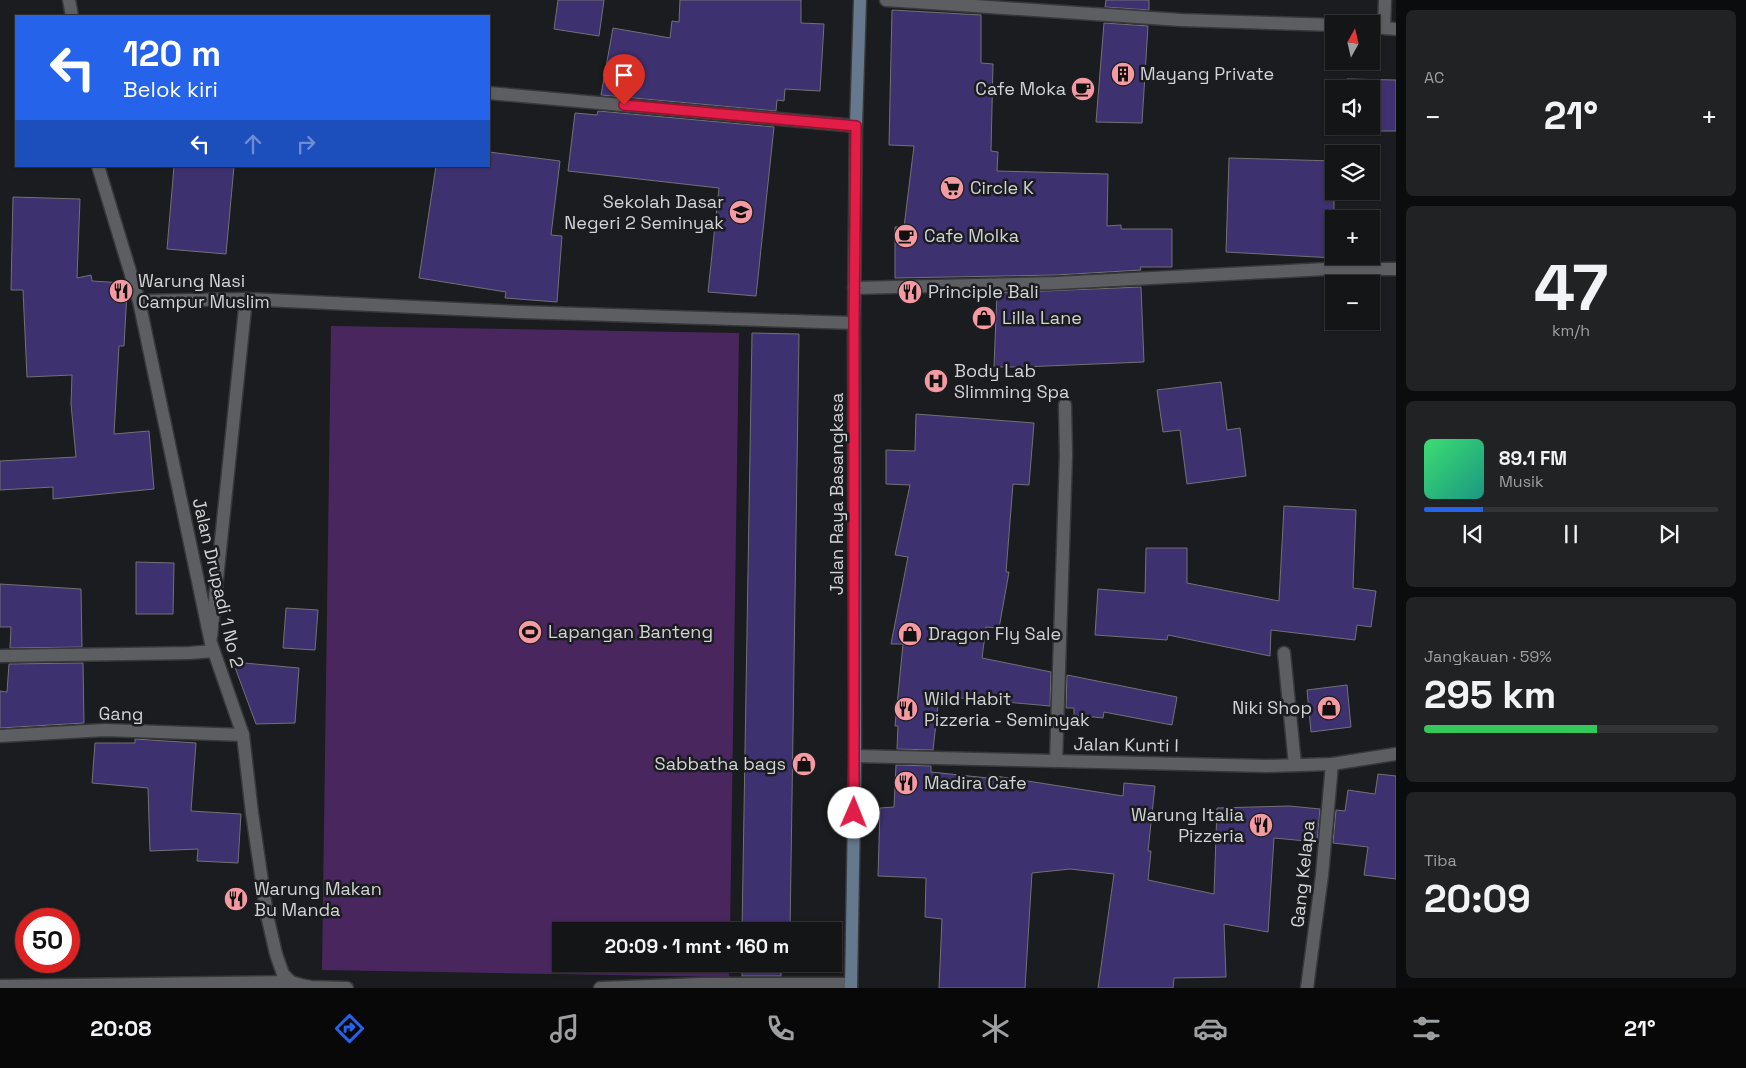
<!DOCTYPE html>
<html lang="id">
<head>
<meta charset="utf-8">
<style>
  :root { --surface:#141517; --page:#212224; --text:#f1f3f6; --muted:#9d9fa1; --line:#333436; --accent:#2563eb }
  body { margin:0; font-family:"Space Grotesk",sans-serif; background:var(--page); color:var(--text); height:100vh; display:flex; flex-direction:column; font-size:19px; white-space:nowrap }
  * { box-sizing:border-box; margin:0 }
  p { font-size:16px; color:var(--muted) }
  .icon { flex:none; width:28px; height:28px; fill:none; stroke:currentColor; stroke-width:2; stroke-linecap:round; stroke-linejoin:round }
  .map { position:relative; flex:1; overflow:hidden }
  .sheet { display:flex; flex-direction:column; gap:10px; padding:10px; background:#0b0c0d; width:350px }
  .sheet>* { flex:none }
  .hud { position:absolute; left:15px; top:15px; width:475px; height:152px; border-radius:0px; box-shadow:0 1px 4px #0004,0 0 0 1px var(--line); background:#2563eb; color:#fff; overflow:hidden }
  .needle { width:32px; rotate:8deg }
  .tools { position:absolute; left:1325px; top:15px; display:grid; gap:10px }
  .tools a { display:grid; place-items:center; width:55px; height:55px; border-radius:0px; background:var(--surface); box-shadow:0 1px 4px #0004,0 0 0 1px var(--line); font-size:25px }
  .speed { position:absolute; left:15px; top:908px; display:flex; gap:10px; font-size:25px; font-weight:700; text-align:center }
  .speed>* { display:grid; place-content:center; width:65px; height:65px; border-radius:50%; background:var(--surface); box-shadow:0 1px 4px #0004,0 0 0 1px var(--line); line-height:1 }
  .speed .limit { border:8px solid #d22; background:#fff; color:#111 }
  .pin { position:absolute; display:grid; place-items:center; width:42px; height:42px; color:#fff; margin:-51px -21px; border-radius:50% 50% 50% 0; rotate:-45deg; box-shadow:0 0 5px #0007 }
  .pin .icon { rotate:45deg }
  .me { position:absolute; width:55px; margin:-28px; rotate:1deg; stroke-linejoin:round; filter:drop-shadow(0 0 4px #0008) }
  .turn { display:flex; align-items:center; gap:18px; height:105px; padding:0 25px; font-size:22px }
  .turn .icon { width:65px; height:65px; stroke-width:2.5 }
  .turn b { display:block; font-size:35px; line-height:42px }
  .lanes { display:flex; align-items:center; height:48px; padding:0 25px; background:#0003; justify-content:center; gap:25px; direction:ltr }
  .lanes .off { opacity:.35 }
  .big { font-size:38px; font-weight:800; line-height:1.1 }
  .sheet .card { flex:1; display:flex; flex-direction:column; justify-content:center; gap:8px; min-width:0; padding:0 18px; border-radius:8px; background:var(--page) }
  .sheet .dial { align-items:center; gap:0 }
  .dial b { font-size:65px; line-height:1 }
  .song { display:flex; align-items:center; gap:15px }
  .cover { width:60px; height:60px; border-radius:8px; background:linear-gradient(135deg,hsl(140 70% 55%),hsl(170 70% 35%)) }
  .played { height:5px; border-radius:2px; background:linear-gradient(90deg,var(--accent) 20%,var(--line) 20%) }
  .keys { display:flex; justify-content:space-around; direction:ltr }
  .heat { display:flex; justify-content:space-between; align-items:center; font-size:28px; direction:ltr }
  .charge { height:8px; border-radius:4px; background:linear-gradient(90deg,#34c759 59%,var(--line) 0) }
  .trip { position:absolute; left:552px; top:922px; width:290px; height:50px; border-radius:0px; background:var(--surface); box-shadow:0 1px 4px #0004,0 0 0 1px var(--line); font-weight:800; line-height:50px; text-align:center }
  .menu { display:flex; height:80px; justify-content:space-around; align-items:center; background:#080809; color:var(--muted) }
  .menu .icon { width:35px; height:35px }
  .menu .on { color:var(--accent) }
  .menu b { font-size:22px; color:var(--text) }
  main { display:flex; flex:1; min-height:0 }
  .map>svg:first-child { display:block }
  .green { fill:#49275e }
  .building { fill:#3e316f; stroke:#717175 }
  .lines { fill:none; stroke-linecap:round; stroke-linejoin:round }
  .service-casing { stroke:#37383a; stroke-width:15 }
  .minor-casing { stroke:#37383a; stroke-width:15 }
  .tertiary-casing { stroke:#37383a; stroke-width:15 }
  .secondary-casing { stroke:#37383a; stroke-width:15 }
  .service { stroke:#5d5e61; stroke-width:12 }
  .minor { stroke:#5d5e61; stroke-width:12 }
  .tertiary { stroke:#5d5e61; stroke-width:12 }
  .secondary { stroke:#65788d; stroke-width:12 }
  .route-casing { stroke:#92132f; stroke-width:12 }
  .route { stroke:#e11d48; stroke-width:9 }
  .labels { text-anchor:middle; stroke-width:5; stroke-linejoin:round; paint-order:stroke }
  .poi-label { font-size:18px; fill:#d3d3d5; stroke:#1b1c1f; text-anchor:start }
  .street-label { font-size:18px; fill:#d3d3d5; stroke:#1b1c1f }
</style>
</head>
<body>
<main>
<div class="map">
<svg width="1396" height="988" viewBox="0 0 1396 988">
  <rect width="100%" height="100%" fill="#1b1c1f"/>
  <polygon class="green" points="331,326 739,333 730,931 561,931 561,964 729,964 729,977 322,970"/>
  <g class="building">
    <polygon points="558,0 604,0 599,36 554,29"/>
    <polygon points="680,0 801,0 801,23 824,24 820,91 785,89 784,101 777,100 776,111 601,95 613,28 670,38 672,21 679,22"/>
    <polygon points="1106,0 1149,0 1149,10 1105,7"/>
    <polygon points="892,10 981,15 981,63 993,64 991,151 998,152 997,171 1108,174 1107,226 1121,225 1121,229 1172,229 1172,267 1140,267 1141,270 1056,275 895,278 895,227 904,227 914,146 889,145"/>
    <polygon points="1104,23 1148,26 1142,123 1096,122"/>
    <polygon points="1347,79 1396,80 1396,131 1346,131 1346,126 1371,126 1371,89 1346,89"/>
    <polygon points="598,111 774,127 756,296 708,292 719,188 568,171 575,113 597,115"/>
    <polygon points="489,152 560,161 551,235 562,236 557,302 505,298 506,292 419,278 436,166 489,166"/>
    <polygon points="1229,158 1334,161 1334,258 1226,252"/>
    <polygon points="174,166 234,166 226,254 167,249"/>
    <polygon points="13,197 80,199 77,278 91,275 92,281 125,283 127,291 124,346 119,346 114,434 149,431 154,489 53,499 53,487 0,490 0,461 76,457 71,404 72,375 27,377 23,290 11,290"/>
    <polygon points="1141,287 1144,362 1022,367 994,367 997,293"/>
    <polygon points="752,333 799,334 790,931 742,931"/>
    <polygon points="1221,382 1227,430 1240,428 1246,476 1187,484 1180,430 1163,432 1157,390"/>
    <polygon points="916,414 1034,423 1029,485 1013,484 1006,572 1009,572 999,628 986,627 982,658 1051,672 1050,706 939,696 933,750 897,749 898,726 895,726 903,644 891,644 908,557 895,555 910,485 886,484 886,450 915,451"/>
    <polygon points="1284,506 1356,510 1353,588 1376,591 1371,627 1357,625 1355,640 1271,630 1270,656 1168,635 1167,640 1095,635 1098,589 1145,593 1146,548 1187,548 1187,583 1279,601"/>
    <polygon points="136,562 174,563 173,614 136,614"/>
    <polygon points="0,584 81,589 82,647 10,648 11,627 0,627"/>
    <polygon points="286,608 318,610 315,650 283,648"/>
    <polygon points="233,662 299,668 295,723 256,724"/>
    <polygon points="83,663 84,723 0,728 0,691 7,692 9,664"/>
    <polygon points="1067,675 1177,697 1172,725 1104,712 1103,718 1074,715 1074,708 1066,708"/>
    <polygon points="1347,685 1351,727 1311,732 1307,690"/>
    <polygon points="135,739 196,743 191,811 241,814 238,863 197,861 198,849 150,851 148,788 92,783 95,743 135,743"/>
    <polygon points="896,765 931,766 931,772 988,778 989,775 1123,796 1124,783 1155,786 1148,851 1151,851 1148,880 1214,894 1217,808 1289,806 1320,809 1317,842 1274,838 1268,932 1224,924 1226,977 1174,978 1173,988 1098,988 1114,874 1070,869 1032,873 1025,988 939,988 942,919 925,917 926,878 878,876 880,808 894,807"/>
    <polygon points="1378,774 1396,776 1396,879 1364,875 1368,847 1333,843 1336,810 1345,811 1348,790 1375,794"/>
    <rect x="742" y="964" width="39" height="12"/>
  </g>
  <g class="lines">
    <g class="service-casing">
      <g id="service">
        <polyline points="211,637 246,299"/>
        <polyline points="1284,653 1295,765"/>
        <polyline points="0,656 190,653 213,651"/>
      </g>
    </g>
    <g class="minor-casing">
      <g id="minor">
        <polyline points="69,0 72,16"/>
        <polyline points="886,0 1181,20 1334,25"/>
        <polyline points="1371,27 1396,29"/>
        <polyline points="1384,28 1385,0"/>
        <polyline points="489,93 856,126"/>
        <polyline points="98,166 139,301 211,643 243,735 252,813 267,915 276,954 283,974 291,982 301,985 311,987 347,988"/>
        <polyline points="854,288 1056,283 1326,269 1396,269"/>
        <polyline points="139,301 246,299 520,312 854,323"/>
        <polyline points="0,736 105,730 243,735"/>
        <polyline points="1056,761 1066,455 1065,405"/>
        <polyline points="0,986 291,982"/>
        <polyline points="600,988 701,984 851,984"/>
        <polyline points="1307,988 1322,875 1332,764"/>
      </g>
    </g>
    <g class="tertiary-casing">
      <polyline id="tertiary" points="855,756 1267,766 1332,764 1396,754"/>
    </g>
    <g class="secondary-casing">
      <polyline id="secondary" points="851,988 855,756 854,323 856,126 860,0"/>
    </g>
    <use href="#service" class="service"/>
    <use href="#minor" class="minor"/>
    <use href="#tertiary" class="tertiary"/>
    <use href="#secondary" class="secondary"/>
  </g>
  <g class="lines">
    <g class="route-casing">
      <polyline id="route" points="624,105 856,126 854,323 854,813"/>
    </g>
    <use href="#route" class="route"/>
  </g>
  <defs>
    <g id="building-disc" transform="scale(1.25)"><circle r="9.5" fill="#f49aa3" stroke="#1b1c1f"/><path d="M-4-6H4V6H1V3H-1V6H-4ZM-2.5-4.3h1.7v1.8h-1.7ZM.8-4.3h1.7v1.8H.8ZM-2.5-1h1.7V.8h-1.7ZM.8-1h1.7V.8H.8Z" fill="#111"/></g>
    <g id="cafe-disc" transform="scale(1.25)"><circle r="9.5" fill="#f49aa3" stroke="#1b1c1f"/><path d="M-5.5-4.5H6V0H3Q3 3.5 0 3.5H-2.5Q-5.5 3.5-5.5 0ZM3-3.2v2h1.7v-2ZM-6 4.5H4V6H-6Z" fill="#111"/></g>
    <g id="supermarket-disc" transform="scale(1.25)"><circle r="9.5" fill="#f49aa3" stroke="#1b1c1f"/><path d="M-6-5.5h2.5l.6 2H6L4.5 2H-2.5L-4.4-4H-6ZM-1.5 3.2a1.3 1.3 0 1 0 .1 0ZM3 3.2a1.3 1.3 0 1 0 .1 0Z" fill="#111"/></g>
    <g id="school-disc" transform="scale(1.25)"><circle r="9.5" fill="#f49aa3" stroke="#1b1c1f"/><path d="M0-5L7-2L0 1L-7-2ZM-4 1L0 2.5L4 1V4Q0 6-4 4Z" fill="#111"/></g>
    <g id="restaurant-disc" transform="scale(1.25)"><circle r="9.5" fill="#f49aa3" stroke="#1b1c1f"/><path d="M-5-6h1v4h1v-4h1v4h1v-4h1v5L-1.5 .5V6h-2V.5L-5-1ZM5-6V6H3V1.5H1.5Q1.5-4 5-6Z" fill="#111"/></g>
    <g id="shop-disc" transform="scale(1.25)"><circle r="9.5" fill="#f49aa3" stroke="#1b1c1f"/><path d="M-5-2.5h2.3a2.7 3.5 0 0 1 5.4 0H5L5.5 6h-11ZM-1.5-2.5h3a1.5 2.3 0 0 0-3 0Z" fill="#111"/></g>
    <g id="hospital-disc" transform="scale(1.25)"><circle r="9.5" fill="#f49aa3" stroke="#1b1c1f"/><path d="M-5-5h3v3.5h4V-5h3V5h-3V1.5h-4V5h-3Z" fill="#111"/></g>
    <g id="stadium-disc" transform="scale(1.25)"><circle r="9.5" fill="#f49aa3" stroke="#1b1c1f"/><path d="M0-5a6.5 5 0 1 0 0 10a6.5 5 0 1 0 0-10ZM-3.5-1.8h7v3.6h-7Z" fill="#111"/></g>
  </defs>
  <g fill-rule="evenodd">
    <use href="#building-disc" x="1123" y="74"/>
    <use href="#cafe-disc" x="1083" y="89"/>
    <use href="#supermarket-disc" x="952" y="188"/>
    <use href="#school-disc" x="741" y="212"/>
    <use href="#cafe-disc" x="906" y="236"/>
    <use href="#restaurant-disc" x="121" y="291"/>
    <use href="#restaurant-disc" x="910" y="292"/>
    <use href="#shop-disc" x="984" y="318"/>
    <use href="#hospital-disc" x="936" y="381"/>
    <use href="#stadium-disc" x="530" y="632"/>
    <use href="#shop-disc" x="910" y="634"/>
    <use href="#shop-disc" x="1329" y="708"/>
    <use href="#restaurant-disc" x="906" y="709"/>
    <use href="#shop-disc" x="804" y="764"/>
    <use href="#restaurant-disc" x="906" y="783"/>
    <use href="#restaurant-disc" x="1261" y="825"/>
    <use href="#restaurant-disc" x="236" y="899"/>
  </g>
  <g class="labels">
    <g class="poi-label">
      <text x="1140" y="80">Mayang Private</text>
      <text x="1066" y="95" text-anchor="end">Cafe Moka</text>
      <text x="970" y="194">Circle K</text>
      <text x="724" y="208" text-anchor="end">Sekolah Dasar<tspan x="724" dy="21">Negeri 2 Seminyak</tspan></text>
      <text x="924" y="242">Cafe Molka</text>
      <text x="138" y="287">Warung Nasi<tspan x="138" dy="21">Campur Muslim</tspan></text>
      <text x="928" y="298">Principle Bali</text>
      <text x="1002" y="324">Lilla Lane</text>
      <text x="954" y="377">Body Lab<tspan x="954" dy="21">Slimming Spa</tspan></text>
      <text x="548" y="638">Lapangan Banteng</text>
      <text x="928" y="640">Dragon Fly Sale</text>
      <text x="924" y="705">Wild Habit<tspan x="924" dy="21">Pizzeria - Seminyak</tspan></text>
      <text x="1312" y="714" text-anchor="end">Niki Shop</text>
      <text x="786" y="770" text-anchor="end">Sabbatha bags</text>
      <text x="924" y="789">Madira Cafe</text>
      <text x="1244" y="821" text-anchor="end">Warung Italia<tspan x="1244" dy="21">Pizzeria</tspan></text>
      <text x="254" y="895">Warung Makan<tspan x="254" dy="21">Bu Manda</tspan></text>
    </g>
    <g class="street-label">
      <text transform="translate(837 494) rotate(-90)" y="6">Jalan Raya Basangkasa</text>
      <text transform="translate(218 583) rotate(77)" y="6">Jalan Drupadi 1 No 2</text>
      <text transform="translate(121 714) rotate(1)" y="6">Gang</text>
      <text transform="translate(1126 745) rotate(1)" y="6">Jalan Kunti I</text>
      <text transform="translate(1303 874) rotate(-84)" y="6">Gang Kelapa</text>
    </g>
  </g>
</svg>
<div class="tools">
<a><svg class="needle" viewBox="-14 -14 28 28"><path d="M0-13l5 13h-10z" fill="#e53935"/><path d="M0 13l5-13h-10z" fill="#9d9fa1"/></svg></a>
<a><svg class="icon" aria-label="sound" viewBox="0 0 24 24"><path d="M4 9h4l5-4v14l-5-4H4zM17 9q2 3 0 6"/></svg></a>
<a><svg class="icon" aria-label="layers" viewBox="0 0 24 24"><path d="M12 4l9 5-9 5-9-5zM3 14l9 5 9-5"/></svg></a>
<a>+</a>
<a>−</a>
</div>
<div class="speed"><div class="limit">50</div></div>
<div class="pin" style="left:624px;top:105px;background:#d93025"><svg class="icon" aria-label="arrive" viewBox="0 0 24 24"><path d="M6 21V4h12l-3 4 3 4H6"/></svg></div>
<svg class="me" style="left:854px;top:813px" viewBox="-20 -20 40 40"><circle r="19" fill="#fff"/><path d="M0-13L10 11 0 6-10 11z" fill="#e11d48"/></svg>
<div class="trip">20:09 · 1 mnt · 160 m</div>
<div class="hud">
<div class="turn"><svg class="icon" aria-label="left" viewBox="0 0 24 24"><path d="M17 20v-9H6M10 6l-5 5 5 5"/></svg><div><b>120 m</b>Belok kiri</div></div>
<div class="lanes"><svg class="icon" aria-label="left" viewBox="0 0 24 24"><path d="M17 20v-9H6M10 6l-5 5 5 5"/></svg><svg class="icon off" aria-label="ahead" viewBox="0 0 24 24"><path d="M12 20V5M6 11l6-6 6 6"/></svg><svg class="icon off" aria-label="right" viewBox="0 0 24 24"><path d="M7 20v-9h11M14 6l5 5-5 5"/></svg></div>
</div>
</div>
<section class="sheet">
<div class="card"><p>AC</p>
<div class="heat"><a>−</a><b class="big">21°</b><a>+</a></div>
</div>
<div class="card dial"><b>47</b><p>km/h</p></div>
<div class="card">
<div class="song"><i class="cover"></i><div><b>89.1 FM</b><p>Musik</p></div></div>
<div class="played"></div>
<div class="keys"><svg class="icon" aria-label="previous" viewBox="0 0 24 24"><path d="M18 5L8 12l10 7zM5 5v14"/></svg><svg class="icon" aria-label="pause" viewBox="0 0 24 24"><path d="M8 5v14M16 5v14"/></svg><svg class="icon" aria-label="next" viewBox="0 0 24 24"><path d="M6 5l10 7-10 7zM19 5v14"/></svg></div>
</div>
<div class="card"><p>Jangkauan · 59%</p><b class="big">295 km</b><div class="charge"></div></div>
<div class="card"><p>Tiba</p><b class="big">20:09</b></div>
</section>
</main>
<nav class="menu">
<b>20:08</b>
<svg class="icon on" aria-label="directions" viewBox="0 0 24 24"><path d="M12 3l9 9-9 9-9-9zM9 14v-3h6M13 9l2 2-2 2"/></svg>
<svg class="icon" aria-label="music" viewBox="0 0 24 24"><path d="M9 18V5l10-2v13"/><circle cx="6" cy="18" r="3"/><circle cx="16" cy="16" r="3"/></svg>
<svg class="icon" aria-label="phone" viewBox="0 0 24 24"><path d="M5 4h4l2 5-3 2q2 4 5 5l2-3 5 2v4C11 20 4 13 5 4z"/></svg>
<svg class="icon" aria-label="climate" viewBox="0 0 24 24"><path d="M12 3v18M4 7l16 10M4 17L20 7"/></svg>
<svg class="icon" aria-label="car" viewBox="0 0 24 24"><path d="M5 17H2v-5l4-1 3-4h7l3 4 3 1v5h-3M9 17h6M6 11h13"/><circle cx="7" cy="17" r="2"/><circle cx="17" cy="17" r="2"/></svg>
<svg class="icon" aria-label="filters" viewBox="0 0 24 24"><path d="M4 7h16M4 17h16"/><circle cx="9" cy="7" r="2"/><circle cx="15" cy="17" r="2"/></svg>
<b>21°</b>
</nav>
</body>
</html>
